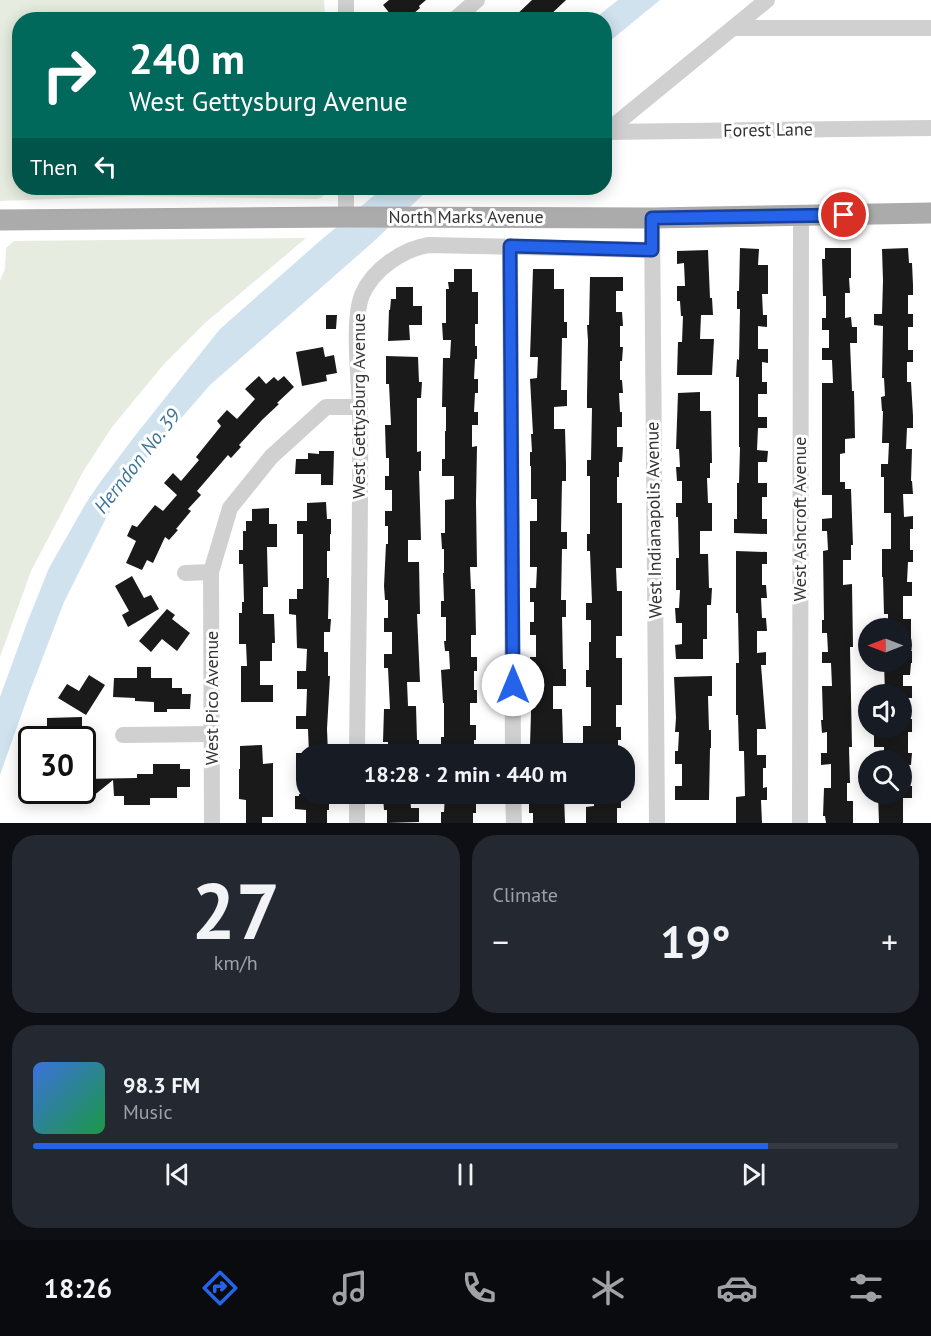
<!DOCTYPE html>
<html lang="en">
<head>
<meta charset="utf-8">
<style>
  :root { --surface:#171b24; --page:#242831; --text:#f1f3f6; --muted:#9ea1a6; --line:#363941; --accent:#2563eb }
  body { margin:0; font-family:"PT Sans",sans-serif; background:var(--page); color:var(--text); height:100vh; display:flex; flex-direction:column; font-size:22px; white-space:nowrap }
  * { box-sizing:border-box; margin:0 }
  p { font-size:20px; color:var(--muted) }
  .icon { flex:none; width:33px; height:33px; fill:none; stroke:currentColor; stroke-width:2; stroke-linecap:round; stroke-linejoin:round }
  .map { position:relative; height:823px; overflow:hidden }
  .side { display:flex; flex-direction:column; gap:12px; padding:12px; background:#0d0f14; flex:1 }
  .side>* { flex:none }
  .top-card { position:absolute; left:12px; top:12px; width:600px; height:183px; border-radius:24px; box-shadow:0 3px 15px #0003; background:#00695c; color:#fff; overflow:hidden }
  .needle { width:39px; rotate:270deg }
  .tools { position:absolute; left:858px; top:618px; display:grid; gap:12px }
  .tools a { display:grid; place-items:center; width:54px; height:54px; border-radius:50%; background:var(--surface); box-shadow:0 3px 15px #0003; font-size:30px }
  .speed { position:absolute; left:18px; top:726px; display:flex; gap:12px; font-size:30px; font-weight:700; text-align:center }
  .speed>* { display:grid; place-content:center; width:78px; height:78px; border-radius:50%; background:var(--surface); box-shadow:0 3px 15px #0003; line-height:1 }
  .speed .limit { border:3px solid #111; border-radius:9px; background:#fff; color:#111 }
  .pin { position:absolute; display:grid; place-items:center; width:51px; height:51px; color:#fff; margin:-26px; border:3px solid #fff; border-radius:50%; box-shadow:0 2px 6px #0007 }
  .me { position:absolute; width:66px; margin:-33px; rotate:0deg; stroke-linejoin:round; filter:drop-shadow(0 0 4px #0008) }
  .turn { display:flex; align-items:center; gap:21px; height:126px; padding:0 18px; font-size:27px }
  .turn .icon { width:78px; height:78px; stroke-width:2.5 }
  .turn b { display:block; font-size:42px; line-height:51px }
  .then { display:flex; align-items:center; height:57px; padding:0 18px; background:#0003; gap:12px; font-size:22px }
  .big { font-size:45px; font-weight:700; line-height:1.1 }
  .side .widget { flex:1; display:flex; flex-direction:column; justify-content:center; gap:9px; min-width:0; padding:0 21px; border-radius:24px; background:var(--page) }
  .side .dial { align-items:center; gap:0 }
  .dial b { font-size:78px; line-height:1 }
  .song { display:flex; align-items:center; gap:18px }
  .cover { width:72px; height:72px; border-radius:9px; background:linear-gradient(135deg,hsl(220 70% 55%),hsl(140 70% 35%)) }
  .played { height:6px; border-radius:3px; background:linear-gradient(90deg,var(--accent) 85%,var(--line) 85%) }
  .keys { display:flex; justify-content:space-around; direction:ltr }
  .heat { display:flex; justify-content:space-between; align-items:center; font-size:33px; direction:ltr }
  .side .tiles { flex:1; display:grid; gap:12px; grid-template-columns:1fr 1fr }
  .widget:last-child { grid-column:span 2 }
  .trip { position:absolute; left:296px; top:744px; width:339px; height:60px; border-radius:24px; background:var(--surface); box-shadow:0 3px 15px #0003; font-weight:700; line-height:60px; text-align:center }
  .tabs { display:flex; height:96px; justify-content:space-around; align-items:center; background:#090b0e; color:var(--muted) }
  .tabs .icon { width:42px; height:42px }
  .tabs .on { color:var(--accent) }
  .tabs b { font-size:27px; color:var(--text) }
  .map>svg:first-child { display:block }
  .green { fill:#e6ecdf }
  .water { fill:#cfe2ee }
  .building { fill:#1a1a1a }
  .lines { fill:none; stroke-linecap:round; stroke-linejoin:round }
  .minor { stroke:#d0d0d0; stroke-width:16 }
  .major { stroke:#ababab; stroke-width:21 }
  .route-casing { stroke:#184099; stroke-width:15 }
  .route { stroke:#2563eb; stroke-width:10 }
  .labels { text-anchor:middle; stroke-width:6; stroke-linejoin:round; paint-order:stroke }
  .street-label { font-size:18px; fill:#333; stroke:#fff }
  .water-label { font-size:20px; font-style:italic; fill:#3f7597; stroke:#fff }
</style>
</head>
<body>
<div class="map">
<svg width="931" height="823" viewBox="0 0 931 823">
  <rect width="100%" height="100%" fill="#fff"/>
  <g class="green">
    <path d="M0 0H324L325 19 20 20V188H325C325 194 323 198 317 199L132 196 0 201Z"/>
    <polygon points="306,238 205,323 164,364 112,427 84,470 31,571 0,657 0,281 5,269 6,248 14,241"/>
  </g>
  <g class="water">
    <polygon points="618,0 660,0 605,45 604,20 594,19"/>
    <polygon points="383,188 430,188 372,243 210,385 136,470 106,518 64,602 28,696 0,775 0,697 27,623 49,568 86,503 101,481 134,437 220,329 321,240"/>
  </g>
  <g class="building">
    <polygon points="389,0 426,0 419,6 420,8 406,20 395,20 383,5"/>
    <polygon points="532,0 566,0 547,18 542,14 536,20 511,20"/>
    <polygon points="740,248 759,249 758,265 768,265 768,294 762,294 763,315 767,315 767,327 758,326 758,349 768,349 768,363 762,362 762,382 767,382 767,394 758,394 758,417 767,417 767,428 758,428 757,450 768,451 767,462 758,462 758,483 767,483 767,497 762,497 762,519 767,519 767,534 734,533 734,519 737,519 737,483 739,483 740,447 739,447 739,377 736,377 737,359 739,360 740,309 737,309 737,291 739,291"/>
    <polygon points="825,248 851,248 851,278 849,278 850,293 845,293 845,318 851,317 852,327 857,327 857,343 850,343 852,391 854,391 855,438 845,439 845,453 840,454 840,482 845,482 845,489 851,489 853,545 851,545 851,560 843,560 843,585 852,584 853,647 850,647 852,747 849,747 850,783 847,783 847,801 853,801 853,823 826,823 825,816 823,816 824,788 831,788 831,764 821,765 821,753 827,753 827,732 822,733 821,720 823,720 822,686 832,686 831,663 822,663 822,652 828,652 827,633 822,633 822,620 824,620 823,551 828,550 827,531 822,531 822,519 832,518 832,495 822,495 822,383 833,383 832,360 822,360 822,348 829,348 829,330 822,330 822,318 826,318 826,296 823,296 822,259 825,259"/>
    <polygon points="908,248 909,263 912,263 913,285 913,295 908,295 908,314 913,314 913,327 908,327 908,350 913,350 913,362 907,362 907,382 911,382 913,416 913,428 907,428 906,449 912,449 911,481 912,481 913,494 903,494 904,517 913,516 913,529 910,529 910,550 913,550 913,562 908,562 907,582 912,582 912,596 903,596 903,619 911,619 911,651 912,651 912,663 911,663 910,675 903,675 903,686 912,686 912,698 902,698 902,694 885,694 884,662 902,662 902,628 888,628 888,614 884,614 883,577 882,577 882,549 891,549 891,513 884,513 884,477 881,477 881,464 888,464 889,443 882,443 883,411 882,411 881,397 885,396 884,378 882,378 883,326 874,325 874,314 882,314 883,281 882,249"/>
    <polygon points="708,250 710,298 712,298 713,315 701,315 700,339 714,339 712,375 677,375 678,342 682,342 683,316 681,316 680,301 677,301 677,286 685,286 684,263 677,264 677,251"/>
    <polygon points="454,269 472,269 472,292 478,292 478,324 475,324 475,346 477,346 477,359 475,359 474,379 478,379 478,393 475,393 474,412 478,412 478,425 472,425 472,447 477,446 476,502 477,567 470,567 471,589 475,589 476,635 471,635 471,657 477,657 477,671 474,671 474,690 477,690 477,703 470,703 470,725 476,725 476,740 474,740 474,754 441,754 441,737 444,737 444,703 443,703 441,670 450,669 449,651 445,651 444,641 446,641 446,617 441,617 441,601 444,601 443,573 444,573 444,549 442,549 441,533 445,533 445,500 454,499 454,476 442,476 442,459 445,459 445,431 446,431 446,407 442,407 443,358 450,358 451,340 443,340 442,323 446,323 446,289 449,289 448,282 454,282"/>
    <polygon points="533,269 554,269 554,289 564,289 564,322 567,322 567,338 562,338 561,390 567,390 567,406 554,407 554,429 565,429 566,464 566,481 562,481 561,532 567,532 567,549 562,549 561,600 566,600 566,617 562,617 563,669 566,669 566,686 553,686 553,709 562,709 563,743 583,743 583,726 591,726 591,687 586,687 586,670 589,670 589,642 591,642 591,620 586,620 586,603 592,603 590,551 587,551 587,534 590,534 590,476 587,476 587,460 591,460 592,408 587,408 587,396 588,341 587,325 589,325 590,277 623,277 623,291 616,291 616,312 622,312 623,326 620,326 620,347 623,347 622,361 620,361 620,380 622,380 623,393 619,393 620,412 622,412 622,427 617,427 617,447 623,447 622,462 619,462 619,477 617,477 617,503 622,503 622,568 616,568 617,591 622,591 622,636 616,636 616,658 622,658 622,705 616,705 616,727 621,727 621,740 618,740 618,754 533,754 533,745 530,745 531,713 530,657 536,657 536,635 530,635 530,622 534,622 534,602 530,602 530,588 536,588 537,567 530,567 530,521 537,521 537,499 531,499 531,466 530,466 530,452 532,452 531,434 533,434 530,379 537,378 538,357 530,357"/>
    <polygon points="396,287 413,287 413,306 422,306 422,325 409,325 410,340 388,341 389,310 390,310 391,299 396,299"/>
    <polygon points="326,315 337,315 336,329 326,329"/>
    <polygon points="323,347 325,357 334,355 337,373 326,375 327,381 302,386 296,352"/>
    <polygon points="386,356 418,357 419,382 422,382 421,398 417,398 417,452 421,451 421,471 419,471 421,540 408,540 408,562 419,562 420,614 417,614 420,682 407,682 408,706 416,706 417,740 419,740 419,754 388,754 388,742 383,742 384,709 390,709 388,668 384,668 384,654 392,654 392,632 384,632 384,618 388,618 388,600 385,600 384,586 386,544 388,544 388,526 385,526 385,511 392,511 392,490 385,490 385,476 389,476 389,458 386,458 385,425 391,425 389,384 386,384"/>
    <polygon points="259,376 266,384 274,377 278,381 284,376 294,387 277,403 279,404 262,420 239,445 241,447 231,458 228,455 197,491 201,495 188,509 191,511 176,529 178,530 169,540 165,537 153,563 147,560 142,570 126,563 136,541 127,536 132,525 137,527 155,505 163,511 177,495 164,483 173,473 181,481 199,460 196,457 221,426 217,421 227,410 237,419 255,399 245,389"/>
    <polygon points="700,392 700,411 711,411 712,463 710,463 710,478 707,478 708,503 712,503 712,531 700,531 700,554 708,554 709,588 712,588 711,605 707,605 707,639 703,639 703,659 676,659 675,645 682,644 682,623 676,623 675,608 679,608 680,590 676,590 676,558 679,558 678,517 676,517 676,503 682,503 682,481 677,481 676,467 680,467 679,449 676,449 678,393"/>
    <polygon points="319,451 334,451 333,485 321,485 321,474 295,474 296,459 308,459 308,453 319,454"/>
    <polygon points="326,502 327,519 331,519 331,534 330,534 330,551 327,551 327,578 329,578 328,619 331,619 330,632 324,632 324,652 328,652 328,676 330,676 327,729 328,754 309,754 308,729 296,729 296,716 306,716 307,689 297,689 297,671 306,671 307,649 297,648 296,615 289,614 289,599 297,599 297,589 303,589 303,534 297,534 297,521 307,521 307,503"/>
    <polygon points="269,508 269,524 277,524 277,547 267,547 268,587 263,587 263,614 274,614 275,643 272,643 272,661 260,661 260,685 273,685 273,702 241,702 241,666 247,666 246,644 239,644 239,613 242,613 242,602 244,602 243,564 239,564 239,550 243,550 243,531 246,531 246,521 252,521 252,509"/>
    <polygon points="736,551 767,552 767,564 762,564 762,585 766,585 767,598 761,598 762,618 766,618 767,631 757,631 757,653 766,652 766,665 761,665 766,729 757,729 757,755 766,755 766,768 763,768 763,788 767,787 767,800 761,800 762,823 736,823 736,797 745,796 744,751 739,751 738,715 736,715 736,663 739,663 738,613 736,613"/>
    <polygon points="132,576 144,598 151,595 159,609 128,627 122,615 129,611 115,586"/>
    <polygon points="167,609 175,615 172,619 190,633 177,651 162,639 151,652 139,641"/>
    <polygon points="137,667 151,667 151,678 172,678 172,688 182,688 182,694 191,694 190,709 167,709 167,712 154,712 154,702 135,701 135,698 113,697 114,678 137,678"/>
    <polygon points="89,675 105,685 86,715 58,698 67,684 79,691"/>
    <polygon points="712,676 712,696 708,696 709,730 711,730 711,748 710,748 709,800 675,800 675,786 682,786 682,764 675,764 675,751 678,751 679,732 675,732 676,718 674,677"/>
    <polygon points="82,717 82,734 77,734 77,740 51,740 51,731 47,731 47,718"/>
    <polygon points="902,719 912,719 912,732 908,732 908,753 912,753 911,765 902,764 902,760 884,760 884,747 874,747 874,730 882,729 882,728 902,728"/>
    <polygon points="262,745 263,764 273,763 273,817 262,817 262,823 246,823 246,800 239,799 239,769 240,769 240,746"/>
    <polygon points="82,752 94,766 82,775"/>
    <rect x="296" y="753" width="10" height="17"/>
    <polygon points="153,764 180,764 180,769 190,769 190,787 177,787 177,798 150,798 150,805 124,805 124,796 114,796 113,780 87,801 82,796 82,779 137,778 137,774 153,774"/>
    <polygon points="902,786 912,786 912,798 903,798 903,823 879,823 878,794 902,794"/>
    <polygon points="299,794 329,794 329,810 327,810 327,823 306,823 306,810 295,809 295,796 299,796"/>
    <polygon points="445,794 476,794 476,813 473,813 473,823 441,823 441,812 444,812"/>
    <polygon points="537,794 564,794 565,823 533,823 533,813 529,813 529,797 537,797"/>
    <polygon points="621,794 621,808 617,808 617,823 586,823 586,807 594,806 594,795"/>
    <polygon points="410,796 411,808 419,808 419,822 387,823 387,810 384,810 383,797"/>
  </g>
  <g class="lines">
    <g class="minor">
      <polyline points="346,20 346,0"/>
      <polyline points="454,20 477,0"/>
      <polyline points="733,28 931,28"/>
      <polyline points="606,132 931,128"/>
      <polyline points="606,132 767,0"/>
      <polyline points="346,188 346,217"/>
      <polyline points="652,218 657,823"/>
      <polyline points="510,246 513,754"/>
      <polyline points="185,573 211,572"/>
      <polyline points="123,735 212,734"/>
      <path d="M357 754C358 639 361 523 360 408 359 378 352 321 362 295 373 269 403 249 429 245L652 250"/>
      <polyline points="513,794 514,823"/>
      <polyline points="212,823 211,572 230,508 271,457 326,407 360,407"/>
      <polyline points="357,823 357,794"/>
      <polyline points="800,823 801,216"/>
    </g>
    <polyline class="major" points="0,220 346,217 652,218 931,213"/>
  </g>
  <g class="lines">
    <g class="route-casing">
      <polyline id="route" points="513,685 510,246 652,250 652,218 844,215"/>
    </g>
    <use href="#route" class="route"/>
  </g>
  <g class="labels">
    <g class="street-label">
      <text transform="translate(768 130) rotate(-1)" y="6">Forest Lane</text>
      <text x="466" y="223">North Marks Avenue</text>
      <text transform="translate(359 406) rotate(-90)" y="6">West Gettysburg Avenue</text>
      <text transform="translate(800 519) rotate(-90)" y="6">West Ashcroft Avenue</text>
      <text transform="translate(654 520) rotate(-91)" y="6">West Indianapolis Avenue</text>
      <text transform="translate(212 698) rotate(-90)" y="6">West Pico Avenue</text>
    </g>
    <g class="water-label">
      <text transform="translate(137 461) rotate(-52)" y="7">Herndon No. 39</text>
    </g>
  </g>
</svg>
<div class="tools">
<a><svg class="needle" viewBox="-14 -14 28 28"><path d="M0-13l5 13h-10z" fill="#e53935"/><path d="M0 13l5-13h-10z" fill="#9ea1a6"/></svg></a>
<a><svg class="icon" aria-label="sound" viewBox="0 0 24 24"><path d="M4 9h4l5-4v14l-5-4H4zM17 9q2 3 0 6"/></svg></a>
<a><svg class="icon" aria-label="search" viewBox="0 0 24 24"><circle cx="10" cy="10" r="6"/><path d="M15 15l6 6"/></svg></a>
</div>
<div class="speed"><div class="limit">30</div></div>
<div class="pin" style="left:844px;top:215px;background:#d93025"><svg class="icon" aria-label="arrive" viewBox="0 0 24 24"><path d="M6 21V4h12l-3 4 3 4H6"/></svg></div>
<svg class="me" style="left:513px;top:685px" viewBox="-20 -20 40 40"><circle r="19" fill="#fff"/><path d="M0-13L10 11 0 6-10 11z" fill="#2563eb"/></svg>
<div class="trip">18:28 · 2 min · 440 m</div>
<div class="top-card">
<div class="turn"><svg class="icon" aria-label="right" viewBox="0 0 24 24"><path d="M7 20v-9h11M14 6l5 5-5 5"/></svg><div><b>240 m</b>West Gettysburg Avenue</div></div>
<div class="then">Then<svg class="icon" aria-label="left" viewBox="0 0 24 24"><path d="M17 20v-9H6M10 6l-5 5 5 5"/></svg></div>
</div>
</div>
<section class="side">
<div class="tiles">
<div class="widget dial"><b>27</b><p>km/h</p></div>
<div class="widget"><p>Climate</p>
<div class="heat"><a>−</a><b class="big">19°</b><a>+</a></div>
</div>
<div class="widget">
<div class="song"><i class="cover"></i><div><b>98.3 FM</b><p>Music</p></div></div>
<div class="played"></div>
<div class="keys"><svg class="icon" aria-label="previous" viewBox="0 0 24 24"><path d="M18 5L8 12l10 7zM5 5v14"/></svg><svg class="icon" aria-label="pause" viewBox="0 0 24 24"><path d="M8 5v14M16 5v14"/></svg><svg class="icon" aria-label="next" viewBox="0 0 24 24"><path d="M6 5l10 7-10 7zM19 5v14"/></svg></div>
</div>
</div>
</section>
<nav class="tabs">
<b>18:26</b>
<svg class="icon on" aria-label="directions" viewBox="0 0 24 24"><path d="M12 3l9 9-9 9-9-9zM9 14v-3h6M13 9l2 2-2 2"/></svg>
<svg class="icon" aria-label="music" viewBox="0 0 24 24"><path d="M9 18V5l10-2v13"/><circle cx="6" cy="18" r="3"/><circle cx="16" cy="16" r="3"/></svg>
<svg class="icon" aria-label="phone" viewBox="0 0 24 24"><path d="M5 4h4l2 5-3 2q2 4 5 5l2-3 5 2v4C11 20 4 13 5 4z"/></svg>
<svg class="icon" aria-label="climate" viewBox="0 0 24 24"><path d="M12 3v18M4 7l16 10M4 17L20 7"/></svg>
<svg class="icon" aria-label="car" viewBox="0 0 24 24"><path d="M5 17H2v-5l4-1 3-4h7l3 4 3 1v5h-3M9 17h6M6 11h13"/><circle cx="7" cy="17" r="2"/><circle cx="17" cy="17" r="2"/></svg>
<svg class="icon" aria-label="filters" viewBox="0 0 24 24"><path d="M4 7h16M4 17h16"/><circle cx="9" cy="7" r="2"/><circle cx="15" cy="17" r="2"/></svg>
</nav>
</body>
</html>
